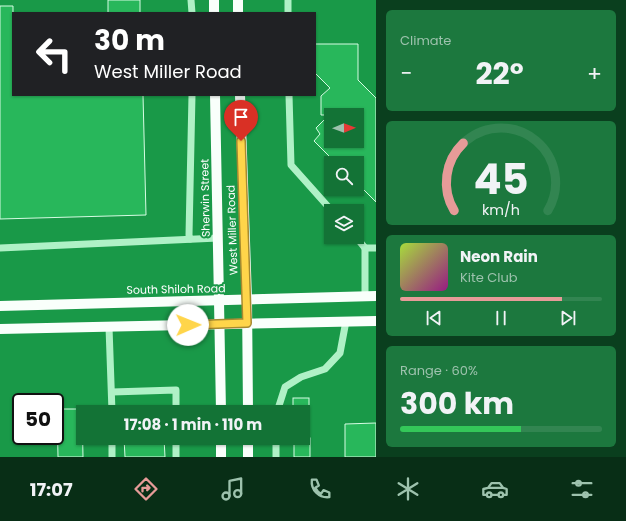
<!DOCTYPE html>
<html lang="en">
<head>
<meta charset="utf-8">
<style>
  :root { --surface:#137336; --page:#1c783e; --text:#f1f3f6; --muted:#9dc2ad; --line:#328551; --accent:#e69b98 }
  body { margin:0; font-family:Poppins,sans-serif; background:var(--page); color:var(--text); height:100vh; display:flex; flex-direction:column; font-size:15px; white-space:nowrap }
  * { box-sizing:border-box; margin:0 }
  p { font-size:13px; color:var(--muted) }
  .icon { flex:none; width:22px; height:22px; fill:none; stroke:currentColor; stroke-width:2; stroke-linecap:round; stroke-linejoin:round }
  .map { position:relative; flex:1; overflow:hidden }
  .panel { display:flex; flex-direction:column; gap:10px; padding:10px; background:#0a3f1e; width:250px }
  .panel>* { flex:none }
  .banner { position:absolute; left:12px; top:12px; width:304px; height:84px; border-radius:0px; box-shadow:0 1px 3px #0004; background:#202124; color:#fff; overflow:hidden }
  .needle { width:26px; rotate:89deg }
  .fabs { position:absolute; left:324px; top:108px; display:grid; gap:8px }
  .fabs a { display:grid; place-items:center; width:40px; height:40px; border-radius:0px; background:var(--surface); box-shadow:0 1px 3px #0004; font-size:20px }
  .speed { position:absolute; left:12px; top:393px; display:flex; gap:8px; font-size:20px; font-weight:700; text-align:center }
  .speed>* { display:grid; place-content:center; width:52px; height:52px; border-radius:50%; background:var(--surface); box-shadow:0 1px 3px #0004; line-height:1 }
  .speed .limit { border:2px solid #111; border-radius:6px; background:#fff; color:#111 }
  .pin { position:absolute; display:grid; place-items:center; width:34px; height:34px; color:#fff; margin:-41px -17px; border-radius:50% 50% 50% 0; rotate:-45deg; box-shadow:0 0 4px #0007 }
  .pin .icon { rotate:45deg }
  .me { position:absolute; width:44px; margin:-22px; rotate:89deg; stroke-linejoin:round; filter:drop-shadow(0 0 3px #0008) }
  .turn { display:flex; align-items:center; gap:14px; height:84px; padding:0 16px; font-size:18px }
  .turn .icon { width:52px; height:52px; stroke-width:2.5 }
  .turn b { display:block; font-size:28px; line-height:34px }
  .big { font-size:30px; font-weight:700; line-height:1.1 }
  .panel .widget { flex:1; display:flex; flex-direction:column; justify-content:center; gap:6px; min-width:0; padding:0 14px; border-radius:6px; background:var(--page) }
  .panel .dial { align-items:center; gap:0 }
  .dial svg { height:104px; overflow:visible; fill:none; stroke:var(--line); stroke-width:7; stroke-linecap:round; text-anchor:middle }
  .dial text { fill:var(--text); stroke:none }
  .song { display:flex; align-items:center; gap:12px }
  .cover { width:48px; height:48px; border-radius:6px; background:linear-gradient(135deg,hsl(80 70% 55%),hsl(310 70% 35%)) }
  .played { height:4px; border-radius:2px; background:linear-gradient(90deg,var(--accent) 80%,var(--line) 80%) }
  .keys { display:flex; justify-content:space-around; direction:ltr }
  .heat { display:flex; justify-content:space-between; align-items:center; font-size:22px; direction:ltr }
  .charge { height:6px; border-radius:3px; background:linear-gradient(90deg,#34c759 60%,var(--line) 0) }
  .trip { position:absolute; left:76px; top:405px; width:234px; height:40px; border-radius:0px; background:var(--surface); box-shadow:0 1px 3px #0004; font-weight:700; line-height:40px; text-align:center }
  .tab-bar { display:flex; height:64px; justify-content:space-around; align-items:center; background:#082e16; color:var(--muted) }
  .tab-bar .icon { width:28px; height:28px }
  .tab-bar .on { color:var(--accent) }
  .tab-bar b { font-size:18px; color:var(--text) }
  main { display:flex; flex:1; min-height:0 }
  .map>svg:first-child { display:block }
  .building { fill:#28b75b; stroke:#d6fce3; fill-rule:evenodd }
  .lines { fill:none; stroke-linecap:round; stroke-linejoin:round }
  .minor { stroke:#aff1c6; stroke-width:7 }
  .major { stroke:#f9fffb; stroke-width:10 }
  .route-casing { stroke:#a68a30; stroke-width:10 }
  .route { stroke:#ffd54a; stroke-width:7 }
  .labels { text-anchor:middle; stroke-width:4; stroke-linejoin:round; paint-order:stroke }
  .street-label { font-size:11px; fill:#fff; stroke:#199948 }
</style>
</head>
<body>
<main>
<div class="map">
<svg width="376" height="457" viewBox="0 0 376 457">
  <rect width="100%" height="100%" fill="#199948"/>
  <g class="building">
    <rect x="108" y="0" width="32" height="13"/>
    <polygon points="0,6 13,6 13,95 143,95 146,215 0,219"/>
    <path d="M315 44H358V80L376 98V202L357 183V163H336L314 141 320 134 316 128 329 115H321V96L330 88 315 73ZM331 115H357V141H331Z"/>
    <rect x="293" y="398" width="16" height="14"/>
    <polygon points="57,409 82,409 83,457 58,457"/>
    <polygon points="376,423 376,457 345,457 345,424"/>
    <polygon points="124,438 164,438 165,457 125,457"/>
    <rect x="294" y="438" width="16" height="19"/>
  </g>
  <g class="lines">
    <g class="minor">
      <polyline points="191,0 192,13"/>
      <polyline points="288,0 288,13"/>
      <polyline points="289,95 291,165 332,211"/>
      <polyline points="356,237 365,248"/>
      <polyline points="190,239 189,235 192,95"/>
      <polyline points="0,248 218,238"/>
      <polyline points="365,297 365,248 376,248"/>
      <polyline points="109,327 112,412"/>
      <polyline points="112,392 176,390 176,412"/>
      <polyline points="277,412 285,387 301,377 325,369 340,353 346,321"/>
      <polyline points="112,438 112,457"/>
      <polyline points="176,438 176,457"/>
      <polyline points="276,438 276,457"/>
    </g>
    <g class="major">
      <polyline points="238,0 238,13"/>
      <polyline points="214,13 214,0"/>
      <polyline points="215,95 219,301 221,412"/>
      <polyline points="240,95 247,299 248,412"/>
      <polyline points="0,306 376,296"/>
      <polyline points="0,329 376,321"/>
      <polyline points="221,438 221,457"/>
      <polyline points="248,438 248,457"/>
    </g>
  </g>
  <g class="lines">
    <g class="route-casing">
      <polyline id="route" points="188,325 247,323 241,141"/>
    </g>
    <use href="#route" class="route"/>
  </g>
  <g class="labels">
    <g class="street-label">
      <text transform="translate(205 198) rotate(-91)" y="4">Sherwin Street</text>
      <text transform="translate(232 230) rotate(-92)" y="4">West Miller Road</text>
      <text transform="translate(176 289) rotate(-1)" y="4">South Shiloh Road</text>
    </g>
  </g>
</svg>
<div class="fabs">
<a><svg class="needle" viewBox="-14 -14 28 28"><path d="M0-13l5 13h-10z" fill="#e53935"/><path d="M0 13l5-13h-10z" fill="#9dc2ad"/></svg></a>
<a><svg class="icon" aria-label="search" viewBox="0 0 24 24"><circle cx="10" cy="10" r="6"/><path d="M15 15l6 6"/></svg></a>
<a><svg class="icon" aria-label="layers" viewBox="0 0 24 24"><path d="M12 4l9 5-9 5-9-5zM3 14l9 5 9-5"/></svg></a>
</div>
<div class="speed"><div class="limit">50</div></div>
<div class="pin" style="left:241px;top:141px;background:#d93025"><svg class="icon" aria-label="arrive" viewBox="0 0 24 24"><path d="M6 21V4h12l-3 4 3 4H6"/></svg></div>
<svg class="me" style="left:188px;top:325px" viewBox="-20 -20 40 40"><circle r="19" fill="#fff"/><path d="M0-13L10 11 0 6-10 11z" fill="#ffd54a"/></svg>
<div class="trip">17:08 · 1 min · 110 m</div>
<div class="banner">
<div class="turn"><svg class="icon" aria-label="left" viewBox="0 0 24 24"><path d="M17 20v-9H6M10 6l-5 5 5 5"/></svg><div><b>30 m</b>West Miller Road</div></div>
</div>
</div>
<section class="panel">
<div class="widget"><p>Climate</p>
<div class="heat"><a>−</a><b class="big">22°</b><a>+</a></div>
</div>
<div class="widget dial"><svg viewBox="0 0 100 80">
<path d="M14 69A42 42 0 1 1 86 69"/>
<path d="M14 69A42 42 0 0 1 21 17" stroke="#e69b98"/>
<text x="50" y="56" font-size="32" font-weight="700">45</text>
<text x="50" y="72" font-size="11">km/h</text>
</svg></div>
<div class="widget">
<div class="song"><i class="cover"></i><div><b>Neon Rain</b><p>Kite Club</p></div></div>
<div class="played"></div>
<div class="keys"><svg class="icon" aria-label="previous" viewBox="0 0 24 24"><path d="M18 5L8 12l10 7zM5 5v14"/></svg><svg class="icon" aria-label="pause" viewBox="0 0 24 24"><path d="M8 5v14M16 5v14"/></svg><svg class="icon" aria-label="next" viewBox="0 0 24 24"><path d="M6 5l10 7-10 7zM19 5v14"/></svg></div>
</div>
<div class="widget"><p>Range · 60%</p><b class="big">300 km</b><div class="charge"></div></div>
</section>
</main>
<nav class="tab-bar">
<b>17:07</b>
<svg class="icon on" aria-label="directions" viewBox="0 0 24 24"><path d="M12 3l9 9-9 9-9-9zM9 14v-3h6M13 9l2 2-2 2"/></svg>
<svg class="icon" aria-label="music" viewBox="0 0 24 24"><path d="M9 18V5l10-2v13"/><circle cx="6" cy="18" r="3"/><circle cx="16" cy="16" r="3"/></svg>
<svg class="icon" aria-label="phone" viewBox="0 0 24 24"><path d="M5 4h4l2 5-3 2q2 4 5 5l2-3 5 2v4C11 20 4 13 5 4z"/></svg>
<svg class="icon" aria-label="climate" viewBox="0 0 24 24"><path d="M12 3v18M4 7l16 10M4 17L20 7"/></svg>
<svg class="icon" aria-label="car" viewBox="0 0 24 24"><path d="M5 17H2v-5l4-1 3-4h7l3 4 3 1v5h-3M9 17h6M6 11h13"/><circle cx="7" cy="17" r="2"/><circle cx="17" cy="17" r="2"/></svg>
<svg class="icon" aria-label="filters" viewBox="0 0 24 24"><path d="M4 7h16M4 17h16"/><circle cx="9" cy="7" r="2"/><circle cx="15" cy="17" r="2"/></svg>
</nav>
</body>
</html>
